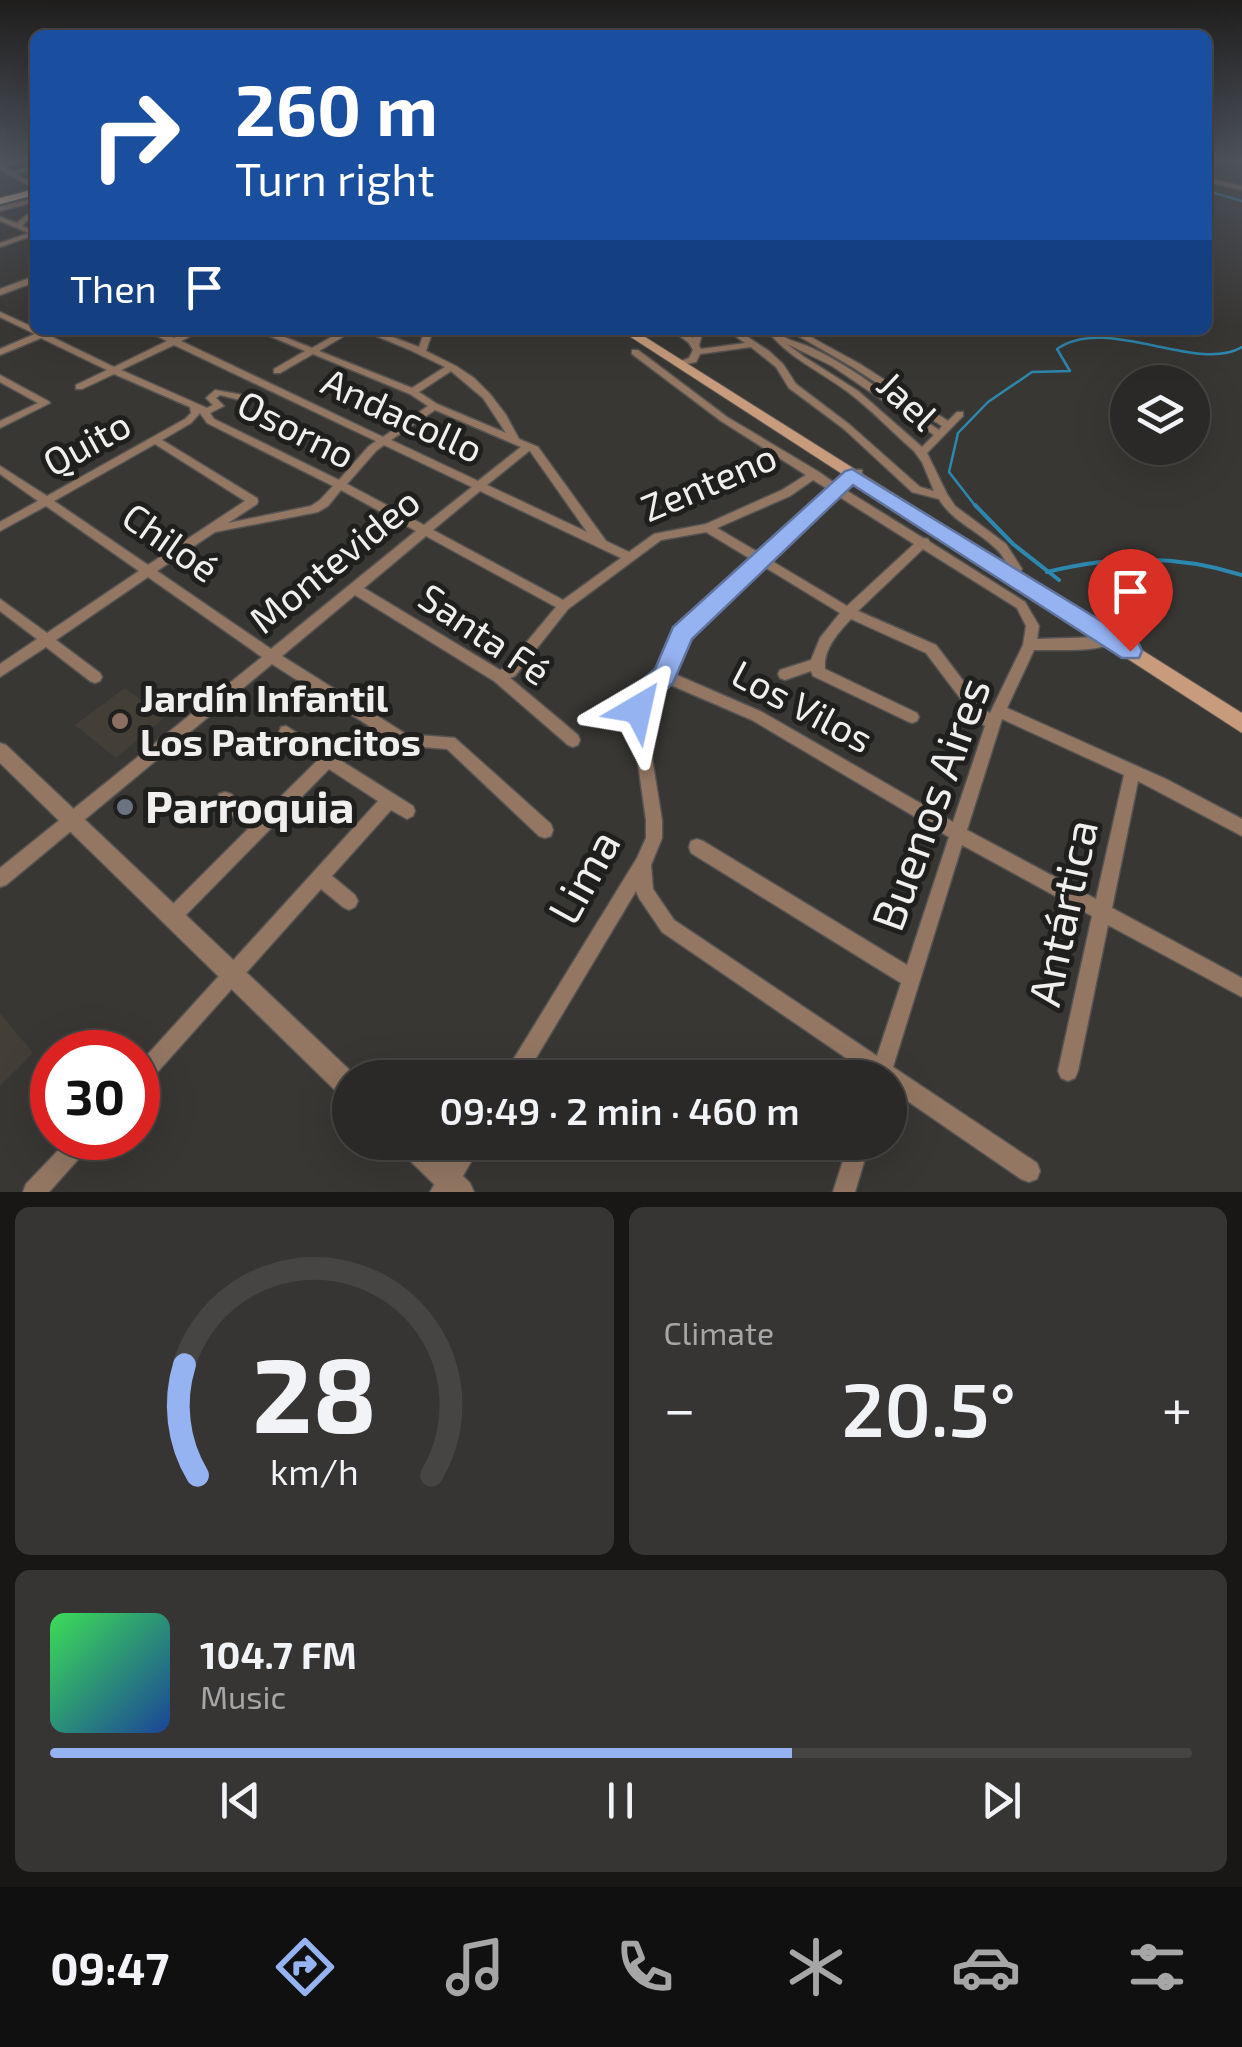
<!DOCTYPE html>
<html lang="en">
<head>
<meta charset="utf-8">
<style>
  :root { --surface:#2b2927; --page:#373533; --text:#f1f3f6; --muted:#a6a6a7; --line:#474544; --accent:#95b2f1 }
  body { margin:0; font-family:"Exo 2",sans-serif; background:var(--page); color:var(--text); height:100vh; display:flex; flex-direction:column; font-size:38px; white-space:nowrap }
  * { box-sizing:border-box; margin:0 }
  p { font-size:32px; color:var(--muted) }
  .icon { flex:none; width:55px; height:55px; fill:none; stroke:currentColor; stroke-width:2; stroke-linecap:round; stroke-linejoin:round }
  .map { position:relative; height:1192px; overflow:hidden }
  .drawer { display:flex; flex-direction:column; gap:15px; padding:15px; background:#181715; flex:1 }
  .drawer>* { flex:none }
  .top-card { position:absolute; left:30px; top:30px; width:1182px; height:305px; border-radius:15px; box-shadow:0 10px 40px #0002,0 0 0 2px var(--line); background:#1a4fa0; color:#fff; overflow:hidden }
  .controls { position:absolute; left:1110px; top:365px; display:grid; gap:20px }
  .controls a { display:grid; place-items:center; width:100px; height:100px; border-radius:50%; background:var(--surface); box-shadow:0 10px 40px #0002,0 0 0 2px var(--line); font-size:50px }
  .speed { position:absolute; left:30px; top:1030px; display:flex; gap:20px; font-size:50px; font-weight:700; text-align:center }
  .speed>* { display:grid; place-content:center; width:130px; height:130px; border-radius:50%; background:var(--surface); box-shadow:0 10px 40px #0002,0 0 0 2px var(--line); line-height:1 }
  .speed .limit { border:15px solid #d22; background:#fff; color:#111 }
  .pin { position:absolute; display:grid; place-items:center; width:85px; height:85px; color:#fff; margin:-102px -42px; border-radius:50% 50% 50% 0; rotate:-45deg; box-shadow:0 0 10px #0007 }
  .pin .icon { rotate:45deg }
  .me { position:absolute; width:110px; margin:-55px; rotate:36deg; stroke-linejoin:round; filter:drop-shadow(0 0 8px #0008) }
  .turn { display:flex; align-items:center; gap:35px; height:210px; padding:0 40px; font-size:45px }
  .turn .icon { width:130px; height:130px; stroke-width:2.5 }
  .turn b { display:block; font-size:70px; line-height:85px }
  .then { display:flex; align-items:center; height:95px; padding:0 40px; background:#0003; gap:20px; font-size:38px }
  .big { font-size:75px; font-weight:600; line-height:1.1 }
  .drawer .card { flex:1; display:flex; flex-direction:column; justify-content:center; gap:15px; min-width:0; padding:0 35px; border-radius:15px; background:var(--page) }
  .drawer .dial { align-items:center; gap:0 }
  .dial svg { height:260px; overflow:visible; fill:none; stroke:var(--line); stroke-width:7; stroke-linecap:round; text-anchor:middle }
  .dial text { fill:var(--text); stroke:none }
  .song { display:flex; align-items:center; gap:30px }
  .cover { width:120px; height:120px; border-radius:15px; background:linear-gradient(135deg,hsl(130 70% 55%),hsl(220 70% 35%)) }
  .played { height:10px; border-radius:5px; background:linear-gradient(90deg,var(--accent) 65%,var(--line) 65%) }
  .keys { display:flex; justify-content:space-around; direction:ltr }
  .heat { display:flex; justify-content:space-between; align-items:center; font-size:55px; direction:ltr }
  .drawer .tiles { flex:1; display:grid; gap:15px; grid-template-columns:1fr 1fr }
  .card:last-child { grid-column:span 2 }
  .trip { position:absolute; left:332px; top:1060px; width:575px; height:100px; border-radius:50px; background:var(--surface); box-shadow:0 10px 40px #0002,0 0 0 2px var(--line); font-weight:600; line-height:100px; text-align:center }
  .tabs { display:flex; height:160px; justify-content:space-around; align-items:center; background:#111010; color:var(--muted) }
  .tabs .icon { width:70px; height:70px }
  .tabs .current { color:var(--accent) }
  .tabs b { font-size:45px; color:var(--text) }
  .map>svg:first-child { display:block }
  .built { fill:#433f36 }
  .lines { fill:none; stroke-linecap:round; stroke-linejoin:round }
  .stream-far1 { stroke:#2c88ae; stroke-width:2.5 }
  .stream { stroke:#2c88ae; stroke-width:4 }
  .minor-casing { stroke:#565452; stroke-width:3 }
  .tertiary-casing { stroke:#565452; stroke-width:3 }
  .secondary-casing { stroke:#565452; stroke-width:2 }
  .trunk-casing { stroke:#565452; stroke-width:3 }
  .minor { fill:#937763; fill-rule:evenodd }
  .tertiary { fill:#937763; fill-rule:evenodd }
  .secondary { fill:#c79b7b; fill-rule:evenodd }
  .trunk { fill:#f2c8a8; fill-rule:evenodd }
  .route { fill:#95b2f1; stroke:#61749d; stroke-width:2.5 }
  .education-dot { fill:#8d6e63; stroke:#1f1f1d; stroke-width:4 }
  .worship-dot { fill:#6b7280; stroke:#1f1f1d; stroke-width:4 }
  .labels { text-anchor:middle; stroke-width:10; stroke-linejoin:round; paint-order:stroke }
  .street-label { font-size:38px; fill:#f0efed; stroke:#1f1f1d }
  .poi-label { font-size:38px; font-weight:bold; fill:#f0efed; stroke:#1f1f1d; text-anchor:start }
  .near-street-label { font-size:45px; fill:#f0efed; stroke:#1f1f1d }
  .near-poi-label { font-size:45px; font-weight:bold; fill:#f0efed; stroke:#1f1f1d; text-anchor:start }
</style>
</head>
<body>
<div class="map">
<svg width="1242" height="1192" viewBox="0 0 1242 1192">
  <rect width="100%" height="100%" fill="#393734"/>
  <g class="built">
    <polygon points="125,688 165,717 116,758 75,725"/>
    <polygon points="0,1013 33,1053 0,1086"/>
  </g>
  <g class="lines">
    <g class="stream-far1">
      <polyline points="1208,191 1242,201"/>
      <path d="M977 508 949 472 958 433 988 402 1032 372 1070 371 1057 349C1106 314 1197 374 1242 347"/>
    </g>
    <g class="stream">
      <polyline points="975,505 1013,544 1059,580"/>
      <path d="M1047 572C1114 556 1176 554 1242 575"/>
    </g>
    <g class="minor-casing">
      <g id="minor">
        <polygon points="14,161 24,161 4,167 12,171 35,165 35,169 16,174 35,185 35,189 10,175 6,175 6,173 0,169 0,164"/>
        <polygon points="35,198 35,202 0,211 0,207"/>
        <polygon points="35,208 35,213 22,226 35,231 35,235 0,247 0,243 29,233 0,221 0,217 17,223"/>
        <path d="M0 312 35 328V330H56L48 335 114 367 167 341 146 330H157L174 338 191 330H202L181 341 383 437 428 406 410 394 313 354 280 373H274V369L305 351 256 330H267L312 348 344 330H354L319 351 412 388 445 367 410 350 362 330H374L419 347 425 330H433L426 351 456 366 474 378 490 394 506 415 519 439 538 447 606 541 629 552 654 534 706 524 782 490 806 475 721 421 632 354V350H638L727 417 819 472 836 484C839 476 853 468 862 470V474L847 483 844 489 923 538 928 539 930 542 1025 602 1039 626 1037 639 1104 637 1120 629 1125 630 1127 634C1106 655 1063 649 1034 650L1007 708 1166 779 1242 819V836L1138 781 1112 908 1242 978V997L1108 925 1078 1071 1075 1078 1068 1081 1061 1078 1058 1071 1092 916 962 845 893 1067 1037 1163 1040 1171 1037 1179 1029 1182 1021 1179 890 1089V1078H870L871 1075 662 932 639 898 636 891 524 1078H502L637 858 646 838V820L632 721 636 692 659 672 677 630 754 561 706 532 661 540 568 609 515 676 510 678 578 735 580 740 578 745 573 747 568 745 494 681 355 595 282 656 406 734 455 738 551 824 553 830 551 836 545 838 539 836 447 749 399 745 272 664 6 885 0 887V868L262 657 148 577 56 640 100 673 102 677 100 681 95 683 90 681 46 647 0 677V664L37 639 0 611V599L47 633 139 571 46 506 0 531V522L38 501 0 474V466L47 496 185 419 191 413 190 407 114 374 82 389H76V385L107 370 41 338 0 355V349L35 334 0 317ZM174 345 376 441 368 447 339 480 214 419 210 413 224 406 216 398 220 395 240 400 243 399V395L215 390 206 398 213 405 207 408 121 370ZM451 371 483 398 506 433 437 404 419 392ZM435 410 521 447 478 481 391 440ZM200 413 207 423 333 486 320 500 311 506 228 523 257 504 258 501 257 498 162 440 191 423ZM155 444 245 501 148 565 54 501ZM384 445 472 487 424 525 347 484 376 451ZM529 451H530L587 532 487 485ZM813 480 831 491 761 554 717 528 790 496ZM341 490 416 531 271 649 157 571 215 532 318 512 328 506ZM480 491 621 558 563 600 433 530ZM838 496 914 544 847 606 770 560ZM426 536 556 607 505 668 500 670 364 588ZM923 549 1017 608 1026 626 1023 645 990 713 986 711 936 645 858 611ZM763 566 840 613 820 638 811 660 780 670 778 674 780 678 785 680 811 671 813 676 907 721 912 723 917 721 919 717 917 713 825 669C823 649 838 633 851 619L926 653 976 719 985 726 953 822 762 712 672 673 687 637ZM666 683 752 720 949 837 907 965 703 841 697 839 691 841 689 847 691 853 901 983 877 1056 674 920 653 889 651 865 662 838V820L646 721 648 699ZM1002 719 1124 775 1096 899 967 830Z"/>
        <path d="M672 330H681L693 338 695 330H703L699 346 701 349 745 343 727 330H737L769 351 783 364 796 384 850 425 920 487 934 491 922 462 914 451C892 432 872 410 848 392 820 371 788 358 767 330H775C784 340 799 342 810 347 857 369 896 403 939 430L942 426 854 368 788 330H798L860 364 948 421 957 412H963V416L927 453 947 494 955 506 1006 544 1022 569 1020 572H1012C1006 562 1002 553 993 546 975 529 952 521 939 499L912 492 844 429 789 388 776 367 751 347 700 354 696 362 681 365V361L689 358 693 350 689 343ZM787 344 832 366 934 435 922 447 858 391 803 356Z"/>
        <polygon points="0,375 48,401 50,403 0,428 0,421 38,403 0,382"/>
        <polygon points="286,726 413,806 415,811 413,816 407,819 391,810 332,876 355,895 358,901 355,907 349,910 343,907 321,889 145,1086 138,1089 138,1065 378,801 329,769 178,923 172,926 166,923 163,917 166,911 248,829 219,804 217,799 219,794 225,792 231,794 259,818 317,761 281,737 279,732 281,727"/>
        <polygon points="70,1138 95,1138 91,1145 49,1192 23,1192 26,1184"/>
        <polygon points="459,1142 482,1142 454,1192 430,1192"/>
        <polygon points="849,1142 870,1142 855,1192 833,1192"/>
      </g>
    </g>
    <g class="tertiary-casing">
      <g id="tertiary">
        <polygon points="1208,178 1242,186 1242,190 1208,182"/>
        <polygon points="35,276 35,282 0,295 0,289"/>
        <polygon points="0,743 6,745 358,1078 350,1078 350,1099 341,1096 0,763"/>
        <polygon points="397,1142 428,1142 470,1183 474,1192 442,1192 400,1151"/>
      </g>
    </g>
    <g class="secondary-casing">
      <polygon id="secondary" points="620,330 634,330 1242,713 1242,733"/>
    </g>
    <g class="trunk-casing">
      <polygon id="trunk" points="35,189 35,195 0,204 0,198"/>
    </g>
    <use href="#minor" class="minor"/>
    <use href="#tertiary" class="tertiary"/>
    <use href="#secondary" class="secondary"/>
    <use href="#trunk" class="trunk"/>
  </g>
  <linearGradient id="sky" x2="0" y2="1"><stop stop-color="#1f1e1d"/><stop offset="0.49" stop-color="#4e535c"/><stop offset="1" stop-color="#4e535c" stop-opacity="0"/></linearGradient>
  <rect width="1242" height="328" fill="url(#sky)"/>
  <polygon class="route" points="852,469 1139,644 1142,651 1139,658 1122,658 853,485 692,639 673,683 653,702 647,717 638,720 629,717 625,709 632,688 655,669 673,627 845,471"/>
  <circle class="education-dot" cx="120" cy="721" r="10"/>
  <circle class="worship-dot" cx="125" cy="807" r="10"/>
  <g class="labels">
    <g class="street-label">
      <text transform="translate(907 401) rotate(43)" y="13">Jael</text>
      <text transform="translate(402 416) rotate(25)" y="13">Andacollo</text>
      <text transform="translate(296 430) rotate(27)" y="13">Osorno</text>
      <text transform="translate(87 444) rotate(-29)" y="13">Quito</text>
      <text transform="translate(709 483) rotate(-23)" y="13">Zenteno</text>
      <text transform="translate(170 543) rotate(35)" y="13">Chiloé</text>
      <text transform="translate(335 561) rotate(-39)" y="13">Montevideo</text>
      <text transform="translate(484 635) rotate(34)" y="13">Santa Fé</text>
      <text transform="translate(802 707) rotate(28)" y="13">Los Vilos</text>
    </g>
    <g class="poi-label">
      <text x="140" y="712">Jardín Infantil<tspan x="140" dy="44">Los Patroncitos</tspan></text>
    </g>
    <g class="near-street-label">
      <text transform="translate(931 804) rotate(-70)" y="16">Buenos Aires</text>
      <text transform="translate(584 877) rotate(-61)" y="16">Lima</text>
      <text transform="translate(1063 913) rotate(-78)" y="16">Antártica</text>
    </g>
    <g class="near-poi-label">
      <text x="145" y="823">Parroquia</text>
    </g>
  </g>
</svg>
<div class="controls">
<a><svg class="icon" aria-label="layers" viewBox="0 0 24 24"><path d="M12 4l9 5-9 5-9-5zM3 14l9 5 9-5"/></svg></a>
</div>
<div class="speed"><div class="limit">30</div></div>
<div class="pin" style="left:1130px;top:651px;background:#d93025"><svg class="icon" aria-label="arrive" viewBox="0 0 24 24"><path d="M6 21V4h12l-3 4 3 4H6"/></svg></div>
<svg class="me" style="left:638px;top:709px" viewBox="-20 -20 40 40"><path d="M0-17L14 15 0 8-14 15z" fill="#95b2f1" stroke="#fff" stroke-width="4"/></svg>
<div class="trip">09:49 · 2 min · 460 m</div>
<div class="top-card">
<div class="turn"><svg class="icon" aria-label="right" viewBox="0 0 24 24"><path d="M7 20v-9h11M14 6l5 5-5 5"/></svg><div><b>260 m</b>Turn right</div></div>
<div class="then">Then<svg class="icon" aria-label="arrive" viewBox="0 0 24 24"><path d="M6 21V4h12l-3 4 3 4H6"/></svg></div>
</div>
</div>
<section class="drawer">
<div class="tiles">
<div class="card dial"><svg viewBox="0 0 100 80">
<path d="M14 69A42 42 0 1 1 86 69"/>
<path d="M14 69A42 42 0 0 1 10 35" stroke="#95b2f1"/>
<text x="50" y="56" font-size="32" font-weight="700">28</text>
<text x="50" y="72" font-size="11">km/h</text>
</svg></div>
<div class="card"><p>Climate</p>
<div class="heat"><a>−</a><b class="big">20.5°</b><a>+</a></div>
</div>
<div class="card">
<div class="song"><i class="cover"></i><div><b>104.7 FM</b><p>Music</p></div></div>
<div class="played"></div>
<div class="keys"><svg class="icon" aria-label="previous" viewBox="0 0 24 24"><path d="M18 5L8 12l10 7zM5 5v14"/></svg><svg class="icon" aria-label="pause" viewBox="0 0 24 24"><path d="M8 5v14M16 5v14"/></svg><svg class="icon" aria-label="next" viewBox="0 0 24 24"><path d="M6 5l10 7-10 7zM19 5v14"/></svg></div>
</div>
</div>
</section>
<nav class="tabs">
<b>09:47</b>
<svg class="icon current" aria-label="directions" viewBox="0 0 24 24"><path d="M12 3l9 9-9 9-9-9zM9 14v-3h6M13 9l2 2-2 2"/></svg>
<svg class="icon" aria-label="music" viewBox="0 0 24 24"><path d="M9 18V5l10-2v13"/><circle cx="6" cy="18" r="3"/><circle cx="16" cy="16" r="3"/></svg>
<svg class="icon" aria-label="phone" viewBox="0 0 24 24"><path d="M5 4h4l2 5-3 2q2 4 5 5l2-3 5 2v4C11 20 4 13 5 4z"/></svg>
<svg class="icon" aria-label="climate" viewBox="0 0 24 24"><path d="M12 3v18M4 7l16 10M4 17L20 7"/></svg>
<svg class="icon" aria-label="car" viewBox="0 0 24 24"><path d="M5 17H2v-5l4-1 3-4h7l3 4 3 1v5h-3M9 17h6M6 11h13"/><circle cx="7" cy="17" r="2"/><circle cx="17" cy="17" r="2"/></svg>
<svg class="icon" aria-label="filters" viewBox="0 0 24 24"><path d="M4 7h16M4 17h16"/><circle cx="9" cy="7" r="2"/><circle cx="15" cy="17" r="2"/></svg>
</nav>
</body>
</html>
